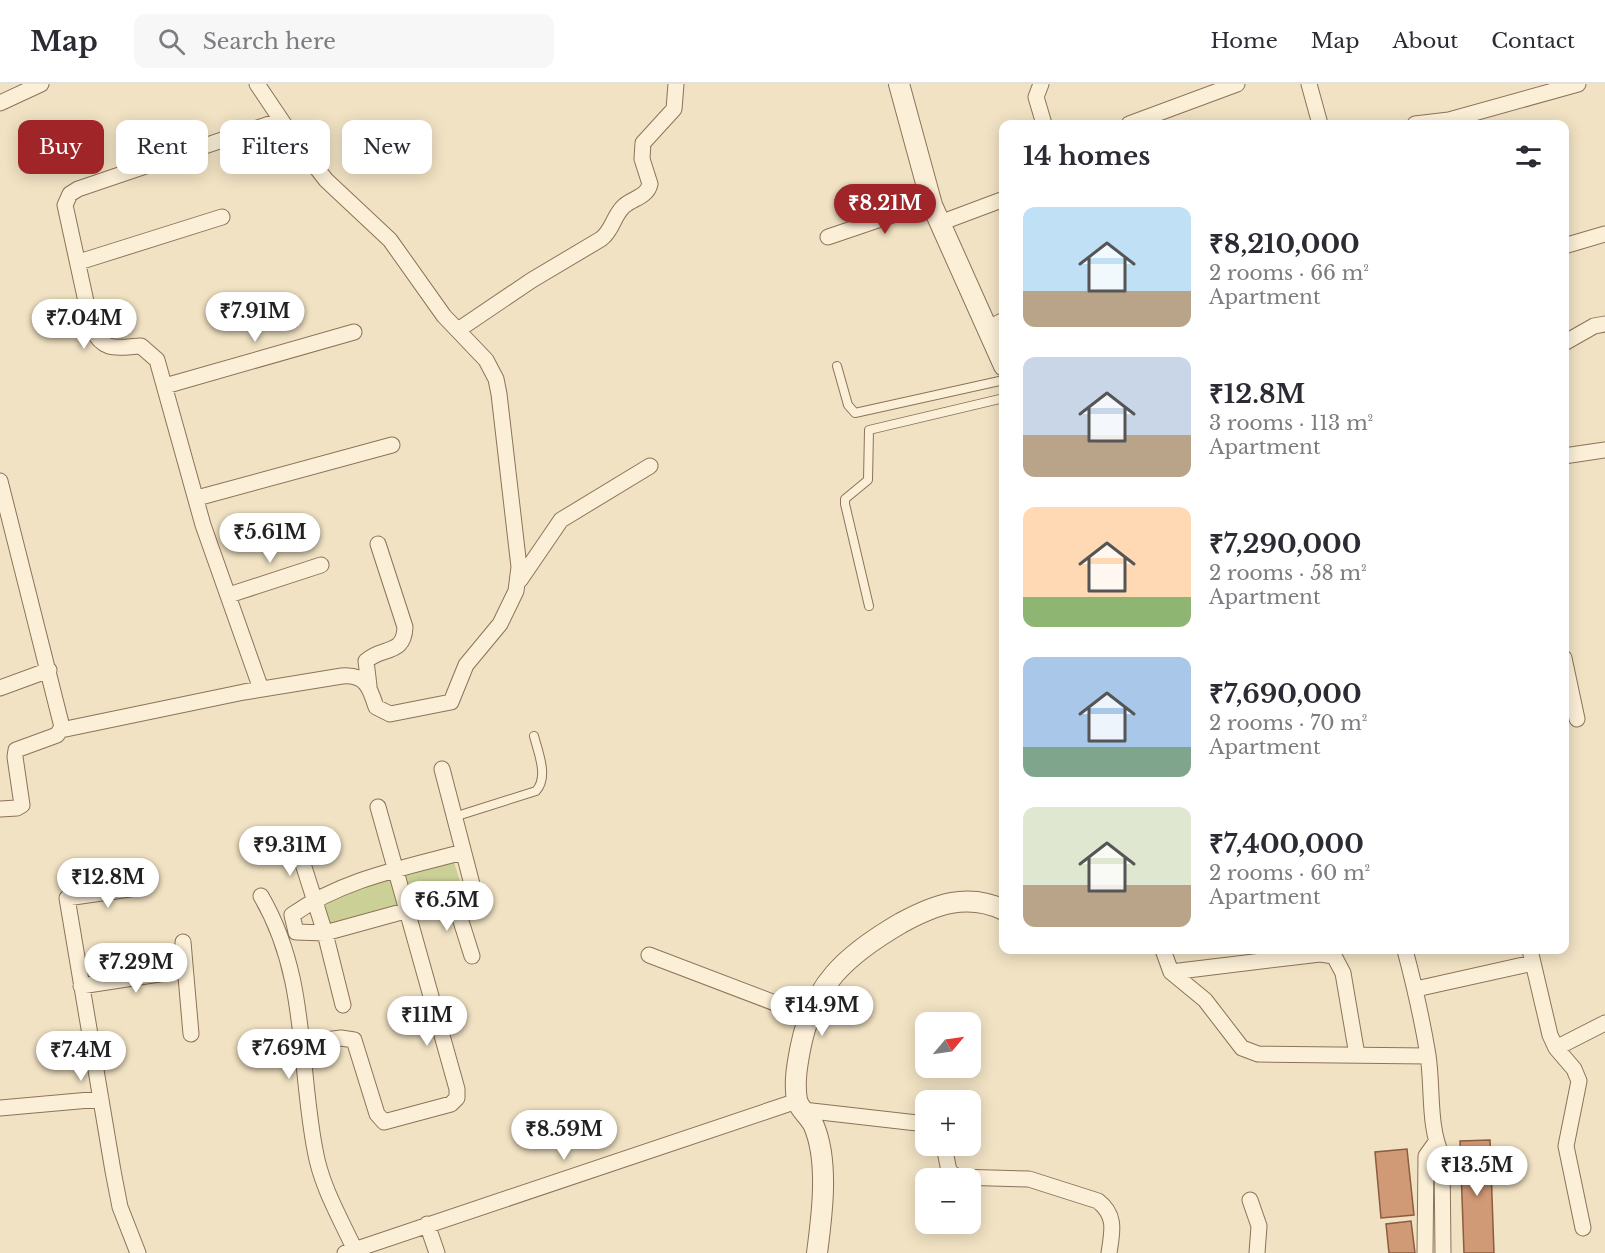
<!DOCTYPE html>
<meta charset="utf-8">
<style>
body{margin:0;font-family:"Libre Baskerville",serif;background:#f7f7f7;color:#2b2b33;height:100vh;display:flex;flex-direction:column;font-size:22px;white-space:nowrap}
*{box-sizing:border-box;margin:0}
p{font-size:20px;color:#7c7c81}
.icon{flex:none;width:33px;height:33px;fill:none;stroke:currentColor;stroke-width:2;stroke-linecap:round;stroke-linejoin:round}
.map{position:relative;flex:1;overflow:hidden}
.sheet{position:absolute;left:999px;top:36px;width:570px;height:834px;display:flex;flex-direction:column;background:#fff;border-radius:12px;box-shadow:0 3px 15px #0003}
.sheet>*{flex:none}
.top-card{position:absolute;left:18px;top:36px;width:570px;height:54px;display:flex;gap:12px}
.needle{width:39px;rotate:61deg}
.fabs{position:absolute;left:915px;top:928px;display:grid;gap:12px}
.fabs a{display:grid;place-items:center;width:66px;height:66px;border-radius:12px;background:#fff;box-shadow:0 3px 15px #0003;font-size:30px}
.price{position:absolute;translate:-50% -51px;padding:0 14px;border-radius:21px;background:#fff;color:#222;font-size:20px;line-height:39px;filter:drop-shadow(0 2px 3px #0008)}
.price::after{content:'';position:absolute;left:50%;top:36px;width:18px;height:14px;margin-left:-9px;background:inherit;clip-path:polygon(0 0,100% 0,50% 100%)}
.price.active{background:#9f2529;color:#fff}
ul{padding:0;list-style:none}
li{display:flex;align-items:center;gap:18px;height:150px;padding:0 24px}
li span{display:grid;place-items:center;flex:none;width:168px;height:120px;border-radius:12px;color:#555}
li>.icon{margin-inline-start:auto}
span .icon{width:72px;height:72px;fill:#fffc;stroke-width:1}
li b{font-size:26px}
h2{display:flex;justify-content:space-between;align-items:center;height:72px;padding:0 24px;font-size:26px}
.chip{padding:0 21px;border-radius:12px;background:#fff;box-shadow:0 3px 15px #0003;font-size:21px;line-height:54px}
.chip.active{background:#9f2529;color:#fff}
header{display:flex;align-items:center;gap:36px;box-sizing:border-box;height:84px;padding:0 30px;background:#fff;border-bottom:2px solid #e1e1e2}
header strong{font-size:28px}
nav{display:flex;gap:33px;margin-inline-start:auto;font-size:21px}
.search{width:420px;height:54px;background:#f7f7f7;display:flex;align-items:center;gap:15px;box-sizing:border-box;padding:0 21px;border-radius:12px;color:#7c7c81;font-size:22px}
.map>svg:first-child{display:block}
</style>
<header>
<strong>Map</strong>
<div class="search"><svg class="icon" aria-label="search" viewBox="0 0 24 24"><circle cx="10" cy="10" r="6"/><path d="M15 15l6 6"/></svg>Search here</div>
<nav><a>Home</a><a>Map</a><a>About</a><a>Contact</a></nav>
</header>
<div class="map">
<svg width="1605" height="1169" viewBox="0 0 1605 1169">
<rect width="100%" height="100%" fill="#f1e2c3"/>
<path fill="#cad096" d="M 454,778 L 461,801 L 412,815 L 406,792 Z
M 391,794 L 397,823 L 331,842 L 323,820 L 355,805 Z"/>
<path fill="#d19a77" stroke="#8d5b3d" stroke-width="1.5" d="M 1490,1056 L 1494,1169 L 1464,1169 L 1460,1057 Z
M 1407,1065 L 1414,1131 L 1381,1134 L 1375,1068 Z
M 1411,1137 L 1415,1169 L 1389,1169 L 1386,1140 Z"/>
<g fill="none" stroke-linecap="round" stroke-linejoin="round">
<defs>
<path id="service" d="M 837,282 L 848,321 L 855,329 L 1004,296
M 869,522 L 845,420 L 845,415 L 868,396 L 869,346 L 1004,314
M 454,733 L 536,707 C 549,693 538,668 534,652"/>
<path id="minor" d="M 1041,0 L 1036,13 L 1044,40
M 1309,0 L 1320,40
M 0,19 L 41,0
M 1129,40 L 1237,0
M 1415,40 L 1449,36 L 1578,0
M 940,139 L 1004,115
M 828,153 L 931,118
M 1564,162 L 1605,150
M 79,178 L 222,133
M 987,245 L 1004,236
M 458,246 L 532,196 L 601,155 C 613,146 613,132 624,122 C 633,114 647,113 650,100 L 642,75 L 643,59 L 674,25 L 676,0
M 1564,259 L 1594,242 L 1605,240
M 165,302 L 354,248
M 1564,372 L 1605,366
M 0,397 L 62,643 L 57,651 L 16,666 L 15,673 L 22,721 L 17,724 L 0,725
M 197,414 L 392,361
M 520,496 L 561,436 L 650,382
M 229,511 L 321,481
M 1564,574 L 1577,635
M 369,602 L 366,577 C 382,562 404,572 405,543 L 378,460
M 0,604 L 49,586
M 261,605 L 203,441 L 157,276 L 141,262 C 118,263 104,269 92,245 L 65,121 L 70,110 L 78,105 L 281,36
M 61,646 L 244,608 L 342,592 C 366,590 370,604 376,623 L 390,630 L 451,618 L 466,581 L 500,540 L 516,507 L 519,483 L 499,310 L 496,295 L 486,276 L 444,232 L 390,156 L 326,96 L 294,55 L 257,0
M 297,761 L 325,849 L 296,848 L 292,831 C 343,795 404,784 463,768
M 261,812 C 308,893 298,977 315,1066 C 321,1101 339,1132 354,1164
M 454,815 L 472,872
M 183,858 L 191,950
M 1163,866 L 1171,888 L 1205,916 L 1242,964 L 1258,970 L 1428,972
M 1405,866 C 1414,900 1422,935 1428,971 C 1433,1004 1428,1042 1442,1072 L 1443,1169
M 1530,866 L 1550,951 L 1556,964 L 1574,985 L 1579,997 L 1566,1062 L 1583,1144
M 649,871 L 809,932
M 1171,888 L 1320,870 L 1334,872 L 1343,889 L 1357,971
M 81,902 L 185,886
M 1416,905 L 1533,879
M 343,921 L 325,849 L 474,808 L 442,685
M 302,959 L 341,954 L 354,956 L 377,1030 L 384,1038 L 451,1020 L 457,1014 L 457,1005 L 378,723
M 1556,964 L 1605,939
M 0,1024 L 101,1015
M 803,1026 L 926,1040
M 944,1062 L 949,1087 L 957,1093 L 1029,1095 L 1098,1117 C 1117,1132 1112,1148 1109,1169
M 1250,1116 L 1259,1142 L 1257,1169
M 427,1140 L 437,1169
M 138,1169 L 120,1123 L 113,1087 L 67,814 L 143,803
M 345,1169 L 797,1017
M 1425,1169 L 1426,1072 L 1436,1058"/>
<path id="tertiary" d="M 899,0 L 932,121 L 1004,282
M 817,1169 C 822,1131 829,1078 814,1042 C 810,1033 799,1025 797,1016 C 794,999 797,982 800,966 C 812,901 846,871 901,839 C 934,821 967,808 1004,826"/>
</defs>
<use href="#service" stroke="#8c7359" stroke-width="10"/>
<use href="#minor" stroke="#8c7359" stroke-width="17"/>
<use href="#tertiary" stroke="#8c7359" stroke-width="22"/>
<use href="#service" stroke="#fbefd7" stroke-width="8"/>
<use href="#minor" stroke="#fbefd7" stroke-width="15"/>
<use href="#tertiary" stroke="#fbefd7" stroke-width="20"/>
</g>
</svg>
<div class="fabs">
<a><svg class="needle" viewBox="-14 -14 28 28"><path d="M0-13l5 13h-10z" fill="#e53935"/><path d="M0 13l5-13h-10z" fill="#7c7c81"/></svg></a>
<a>+</a>
<a>−</a>
</div>
<b class="price active" style="left:885px;top:151px">₹8.21M</b>
<b class="price" style="left:255px;top:259px">₹7.91M</b>
<b class="price" style="left:84px;top:266px">₹7.04M</b>
<b class="price" style="left:270px;top:480px">₹5.61M</b>
<b class="price" style="left:290px;top:793px">₹9.31M</b>
<b class="price" style="left:108px;top:825px">₹12.8M</b>
<b class="price" style="left:447px;top:848px">₹6.5M</b>
<b class="price" style="left:136px;top:910px">₹7.29M</b>
<b class="price" style="left:822px;top:953px">₹14.9M</b>
<b class="price" style="left:427px;top:963px">₹11M</b>
<b class="price" style="left:289px;top:996px">₹7.69M</b>
<b class="price" style="left:81px;top:998px">₹7.4M</b>
<b class="price" style="left:564px;top:1077px">₹8.59M</b>
<b class="price" style="left:1477px;top:1113px">₹13.5M</b>
<div class="top-card">
<a class="chip active">Buy</a>
<a class="chip">Rent</a>
<a class="chip">Filters</a>
<a class="chip">New</a>
</div>
<section class="sheet">
<h2>14 homes<svg class="icon" aria-label="filters" viewBox="0 0 24 24"><path d="M4 7h16M4 17h16"/><circle cx="9" cy="7" r="2"/><circle cx="15" cy="17" r="2"/></svg></h2>
<ul>
<li><span style="background:linear-gradient(#bfe0f5 70%,#b9a48a 0)"><svg class="icon" aria-label="home" viewBox="0 0 24 24"><path d="M3 11l9-7 9 7M6 9v11h12V9"/></svg></span><div><b>₹8,210,000</b><p>2 rooms · 66 m²</p><p>Apartment</p></div></li>
<li><span style="background:linear-gradient(#c9d6e8 65%,#b9a48a 0)"><svg class="icon" aria-label="home" viewBox="0 0 24 24"><path d="M3 11l9-7 9 7M6 9v11h12V9"/></svg></span><div><b>₹12.8M</b><p>3 rooms · 113 m²</p><p>Apartment</p></div></li>
<li><span style="background:linear-gradient(#ffd9b3 75%,#8fb573 0)"><svg class="icon" aria-label="home" viewBox="0 0 24 24"><path d="M3 11l9-7 9 7M6 9v11h12V9"/></svg></span><div><b>₹7,290,000</b><p>2 rooms · 58 m²</p><p>Apartment</p></div></li>
<li><span style="background:linear-gradient(#a9c7e8 75%,#7fa58c 0)"><svg class="icon" aria-label="home" viewBox="0 0 24 24"><path d="M3 11l9-7 9 7M6 9v11h12V9"/></svg></span><div><b>₹7,690,000</b><p>2 rooms · 70 m²</p><p>Apartment</p></div></li>
<li><span style="background:linear-gradient(#dfe7d0 65%,#b9a48a 0)"><svg class="icon" aria-label="home" viewBox="0 0 24 24"><path d="M3 11l9-7 9 7M6 9v11h12V9"/></svg></span><div><b>₹7,400,000</b><p>2 rooms · 60 m²</p><p>Apartment</p></div></li>
</ul>
</section>
</div>
